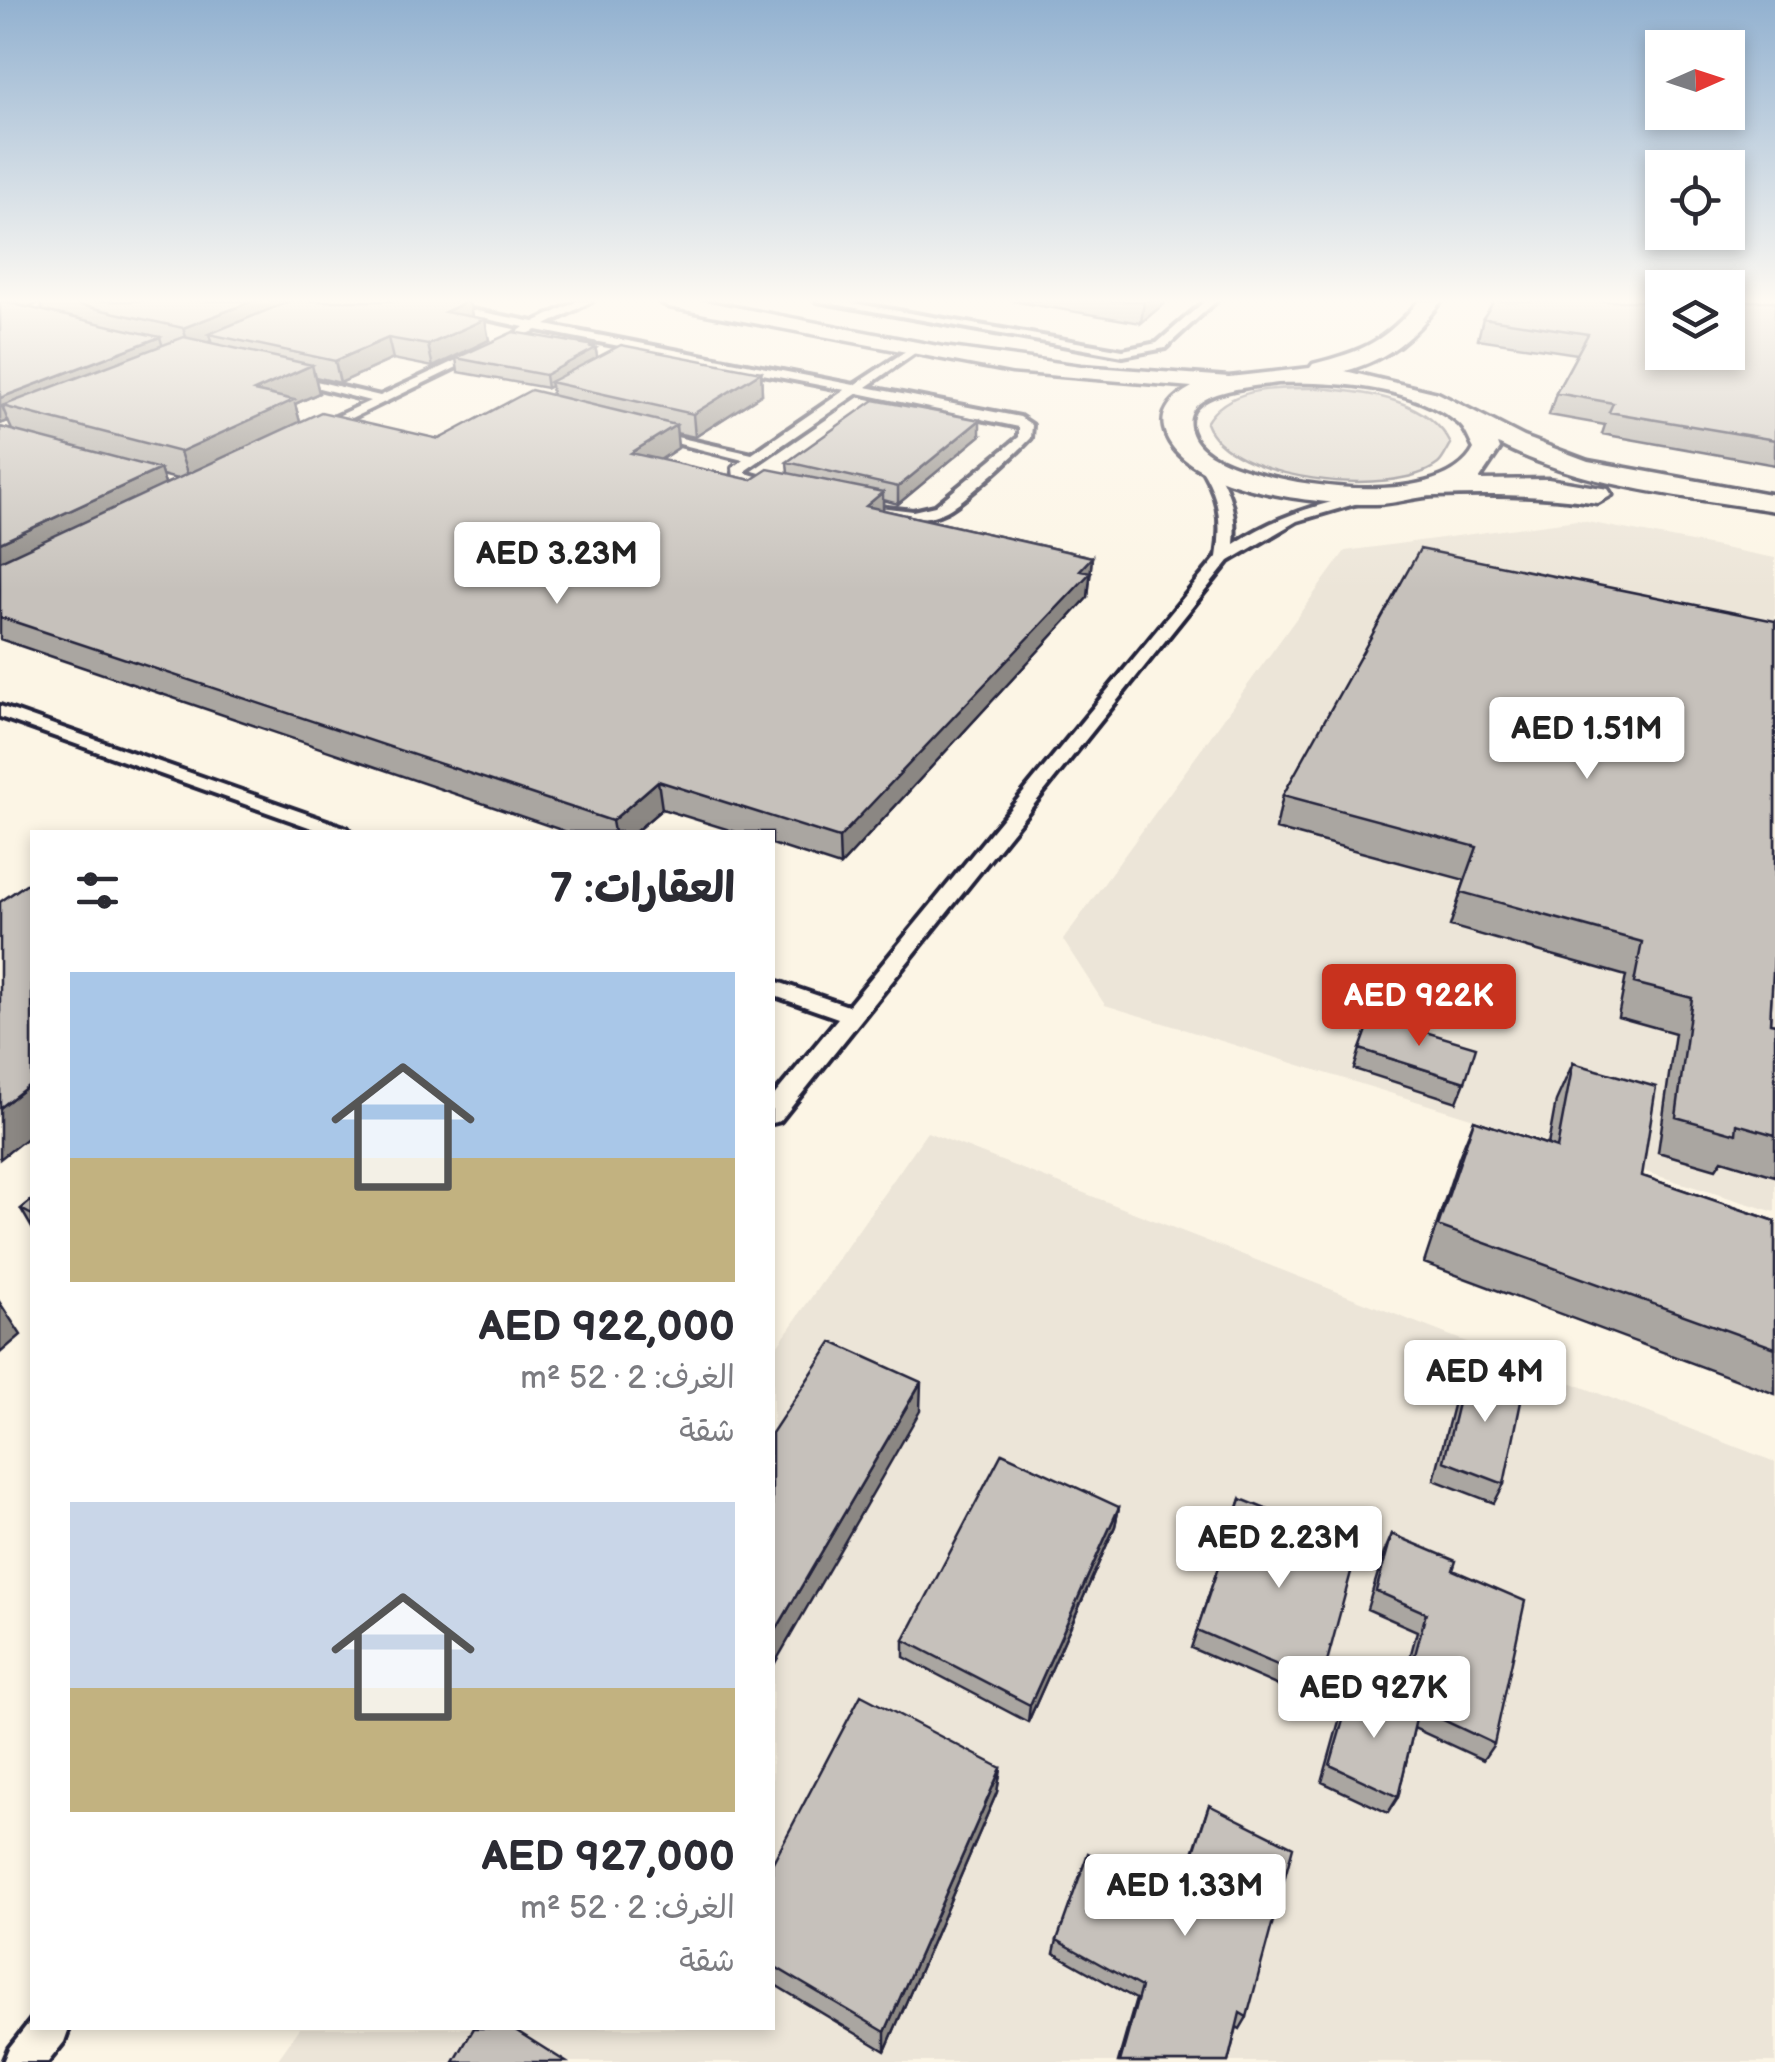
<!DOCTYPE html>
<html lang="ar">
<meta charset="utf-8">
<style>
body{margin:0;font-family:"Balsamiq Sans","Playpen Sans Arabic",sans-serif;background:#f2f2f3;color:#2b2b33;direction:rtl;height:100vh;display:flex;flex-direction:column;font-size:38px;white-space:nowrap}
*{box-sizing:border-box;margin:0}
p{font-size:32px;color:#7c7c81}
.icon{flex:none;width:55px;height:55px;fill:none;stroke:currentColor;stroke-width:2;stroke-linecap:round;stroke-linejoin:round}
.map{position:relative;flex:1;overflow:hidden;direction:ltr}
.side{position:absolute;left:30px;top:830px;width:745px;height:1200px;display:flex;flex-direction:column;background:#fff;border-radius:0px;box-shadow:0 5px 15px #0003;direction:rtl}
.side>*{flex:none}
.needle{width:65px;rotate:87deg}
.fabs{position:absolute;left:1645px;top:30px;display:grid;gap:20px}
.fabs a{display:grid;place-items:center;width:100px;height:100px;border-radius:0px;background:#fff;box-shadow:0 5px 15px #0003;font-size:50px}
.price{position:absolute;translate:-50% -85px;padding:0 22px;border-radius:10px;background:#fff;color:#222;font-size:32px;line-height:65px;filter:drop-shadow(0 2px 5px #0008)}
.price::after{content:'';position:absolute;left:50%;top:60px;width:30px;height:22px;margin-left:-15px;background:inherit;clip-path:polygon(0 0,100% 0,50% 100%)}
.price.current{background:#c8321e;color:#fff}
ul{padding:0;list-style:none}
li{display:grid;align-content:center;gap:20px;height:530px;padding:0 40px}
li span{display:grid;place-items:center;height:310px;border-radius:0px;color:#555}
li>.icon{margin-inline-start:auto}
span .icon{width:180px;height:180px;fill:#fffc;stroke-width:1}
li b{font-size:42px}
h2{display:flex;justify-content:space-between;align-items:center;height:120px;padding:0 40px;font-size:42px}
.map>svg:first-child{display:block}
</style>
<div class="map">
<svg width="1775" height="2062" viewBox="0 0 1775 2062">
<rect width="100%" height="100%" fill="#fcf5e5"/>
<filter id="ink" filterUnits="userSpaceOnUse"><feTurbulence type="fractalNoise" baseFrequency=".01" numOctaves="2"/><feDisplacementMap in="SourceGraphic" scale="20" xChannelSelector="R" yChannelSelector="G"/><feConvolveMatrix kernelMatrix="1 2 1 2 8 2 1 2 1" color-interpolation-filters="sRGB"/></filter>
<g filter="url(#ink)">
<path fill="#ece5d8" d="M 1577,520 L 1775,558 L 1775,1212 L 1105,1005 L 1063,940 L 1345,551 Z
M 927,1132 L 1775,1462 L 1775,2062 L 276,2062 L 300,2028 L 772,2028 L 773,1352 Z"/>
<path fill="#dcd6cc" stroke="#7f7c84" stroke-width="2.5" d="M 1320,388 C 1366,393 1428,398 1451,444 C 1447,450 1443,460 1438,464 C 1392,499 1227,481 1206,423 C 1228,385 1280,388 1320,388 Z"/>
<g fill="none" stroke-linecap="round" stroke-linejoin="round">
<defs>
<path id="lane" d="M 403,301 L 425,301 L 534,322 L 578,301 L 592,301 L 546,325 L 854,385 L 918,343 L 922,348 L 866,387 L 1020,417 L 1032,425 L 1031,438 C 1016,454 964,502 946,511 C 925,522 887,521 868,509 L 870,506 L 913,511 L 935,506 L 1019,437 L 1019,427 L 858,393 L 746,470 L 746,473 L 780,483 L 782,486 L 775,490 L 734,478 L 733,468 L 743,460 L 644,435 L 650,431 L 752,454 L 845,390 L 537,330 L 522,336 L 516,333 L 524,327 Z
M 817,301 L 841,301 L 1123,350 L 1157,343 L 1205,301 L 1216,301 L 1165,348 L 1123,356 Z
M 480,349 L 490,351 L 319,434 L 313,430 L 314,427 L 370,401 L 280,378 L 286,374 L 380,396 Z
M 1198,457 L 1208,457 C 1228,486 1237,509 1234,544 C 1275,517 1319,503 1368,494 L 1375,498 L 1297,521 L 1229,561 L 780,1121 L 772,1123 L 772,1098 L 838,1018 L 772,995 L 772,980 L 848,1006 L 1217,557 C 1223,519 1219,493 1196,460 Z
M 0,706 L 347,828 L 350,832 L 323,832 L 0,717 Z
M 32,2019 L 32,2028 L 69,2028 L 64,2042 L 48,2062 L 3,2062 L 9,2048 Z"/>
<path id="street" d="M 658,301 L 703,301 L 943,347 L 1081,366 L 1229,377 L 1310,368 L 1313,364 C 1364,351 1384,342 1419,301 L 1441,301 C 1414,337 1389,359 1345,371 L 1438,393 L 1524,437 L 1588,461 L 1775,495 L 1775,511 C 1682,496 1583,487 1498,444 L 1500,449 L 1479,480 L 1548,479 L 1608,489 L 1612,495 L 1598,503 C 1545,495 1491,494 1437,496 C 1417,496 1397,504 1376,504 C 1322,505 1178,491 1164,428 C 1160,409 1177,395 1192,387 L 1012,372 L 669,307 ZM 1278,383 C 1336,382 1410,385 1458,423 C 1466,429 1469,440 1474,449 C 1441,514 1262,486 1210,454 C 1201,448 1194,441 1191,431 C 1178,390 1252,387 1278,383 Z"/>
</defs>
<use href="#lane" stroke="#22223b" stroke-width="8"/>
<use href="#street" stroke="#22223b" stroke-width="7"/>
<use href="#lane" fill="#fcf5e5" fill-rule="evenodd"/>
<use href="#street" fill="#fcf5e5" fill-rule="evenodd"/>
</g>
<path fill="#aaa6a1" stroke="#22223b" stroke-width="2.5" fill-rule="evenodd" d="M 0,301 L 469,301 L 472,317 L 489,340 L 433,367 L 393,359 L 340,383 L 315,377 L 319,393 L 295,404 L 300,422 L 439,439 L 552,396 L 551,386 L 547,388 L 458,372 L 456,358 L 595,346 L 597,357 L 761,372 L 762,394 L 695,437 L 676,433 L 678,448 L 660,460 L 751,480 L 788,473 L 787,462 L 980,436 L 898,504 L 883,500 L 883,510 L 1092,557 L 1088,597 L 840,866 L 772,844 L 772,832 L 736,832 L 662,809 L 635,832 L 567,832 L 0,639 L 0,427 L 12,430 L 8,421 L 0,424 ZM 40,303 L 43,311 L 28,307 ZM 162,475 L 177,479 L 165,484 Z
M 1012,301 L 1167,301 L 1141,323 Z
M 1775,301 L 1775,465 L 1602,434 L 1605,425 L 1549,415 L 1556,393 L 1577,354 L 1478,339 L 1483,318 Z
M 1775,621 L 1775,966 L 1773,965 L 1770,1023 L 1775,1024 L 1775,1176 L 1722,1160 L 1716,1169 L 1658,1152 L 1675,1033 L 1618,1017 L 1626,976 L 1450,926 L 1465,880 L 1276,829 L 1283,795 Z
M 1360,1049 L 1465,1082 L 1457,1102 L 1354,1069 Z
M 1573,1063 L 1642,1176 L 1775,1221 L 1775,1394 L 1424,1263 L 1459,1157 L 1474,1120 L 1548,1145 L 1556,1101 Z
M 32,1200 L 32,1228 L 21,1209 Z
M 1467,1366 L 1504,1484 L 1494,1503 L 1434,1480 L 1458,1386 Z
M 1241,1499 L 1321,1684 L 1313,1701 L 1191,1648 Z
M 1119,1507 L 1115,1526 L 1028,1722 L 904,1657 L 904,1640 Z
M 1392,1534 L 1453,1570 L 1494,1744 L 1483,1760 L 1414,1728 L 1398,1797 L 1388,1813 L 1322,1782 L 1344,1703 L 1353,1686 L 1397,1706 L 1417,1631 L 1367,1609 L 1384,1553 Z
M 1001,1768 L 997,1792 L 885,2051 L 772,1983 L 772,1864 Z
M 1209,1805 L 1247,2017 L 1240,2029 L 1237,2027 L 1228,2062 L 1118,2062 L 1136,1999 L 1054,1953 L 1057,1940 L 1178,1898 Z"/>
<path fill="#8b8783" stroke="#22223b" stroke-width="2.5" d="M 16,301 L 39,301 L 40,303 L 20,310 Z
M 253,301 L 310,301 L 209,334 L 211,341 L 190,349 L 183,328 Z
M 469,301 L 473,322 L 445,312 Z
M 1144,301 L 1167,301 L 1141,323 Z
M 485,319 L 489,340 L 433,367 L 428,345 Z
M 160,337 L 166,358 L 2,406 L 8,421 L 0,424 L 0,398 Z
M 388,338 L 393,359 L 340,383 L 335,361 Z
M 595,346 L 598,361 L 550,382 L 551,386 L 547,388 L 545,375 Z
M 312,365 L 319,393 L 295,404 L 302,429 L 190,482 L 180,452 L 254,391 Z
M 761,372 L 762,394 L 695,437 L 693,414 Z
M 980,420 L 980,436 L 898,504 L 898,487 Z
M 676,425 L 678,448 L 634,477 L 631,453 Z
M 160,469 L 168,493 L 0,573 L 0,543 Z
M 883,492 L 883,516 L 866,506 Z
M 1092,557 L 1088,597 L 840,866 L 839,838 Z
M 658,781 L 662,809 L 635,832 L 614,832 L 612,821 Z
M 32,1083 L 32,1134 L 0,1159 L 0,1108 Z
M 0,1303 L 21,1335 L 0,1353 Z
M 921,1382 L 920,1411 L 772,1668 L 772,1637 Z
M 1119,1507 L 1115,1526 L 1028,1722 L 1030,1705 Z
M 1001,1768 L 997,1792 L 885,2051 L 885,2032 Z"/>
<path fill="#c6c1bb" stroke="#22223b" stroke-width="2.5" d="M 0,301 L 160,337 L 0,398 Z
M 62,301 L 253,301 L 183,328 Z
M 290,301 L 468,301 L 445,312 L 485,319 L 428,345 L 388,338 L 335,361 L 209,334 Z
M 1494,301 L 1662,301 L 1662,352 L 1728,352 L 1728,301 L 1775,301 L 1775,440 L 1609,412 L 1613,403 L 1556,393 L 1588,334 L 1483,318 Z
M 513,332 L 595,346 L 592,347 L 596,348 L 545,375 L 456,358 Z
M 184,337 L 312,365 L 254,391 L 294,400 L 180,452 L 2,406 Z
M 621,345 L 761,372 L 693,414 L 550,382 Z
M 531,390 L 676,425 L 631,453 L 751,480 L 768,469 L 883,492 L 866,506 L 1092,557 L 1080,570 L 1091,572 L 839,838 L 658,781 L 612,821 L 0,617 L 0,561 L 321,412 L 439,439 Z
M 874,400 L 980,420 L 898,487 L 787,462 Z
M 0,427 L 160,469 L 0,543 Z
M 1420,549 L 1775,621 L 1775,937 L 1770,1023 L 1775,1024 L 1775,1135 L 1737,1124 L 1736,1134 L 1676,1117 L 1692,998 L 1634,983 L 1642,942 L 1461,892 L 1477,847 L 1283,795 Z
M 32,880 L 32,1083 L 0,1108 L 0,902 Z
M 1372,1016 L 1476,1047 L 1465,1082 L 1360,1049 Z
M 1573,1063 L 1656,1087 L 1642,1176 L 1775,1221 L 1775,1348 L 1438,1226 L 1474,1120 L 1557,1148 Z
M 32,1200 L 32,1215 L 21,1209 Z
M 832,1342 L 921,1382 L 772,1637 L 772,1433 Z
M 1467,1366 L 1524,1387 L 1504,1484 L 1444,1461 Z
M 1002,1453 L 1119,1507 L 1030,1705 L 904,1640 Z
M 1241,1499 L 1358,1546 L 1321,1684 L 1197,1630 Z
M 1392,1534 L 1456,1561 L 1453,1570 L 1525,1601 L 1494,1744 L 1403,1701 L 1426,1613 L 1376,1591 Z
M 1353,1686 L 1417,1715 L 1398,1797 L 1330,1765 Z
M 861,1695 L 1001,1768 L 885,2032 L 772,1965 L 772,1864 Z
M 1209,1805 L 1293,1847 L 1247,2017 L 1240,2013 L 1228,2062 L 1120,2062 L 1141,1987 L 1057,1940 L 1088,1853 L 1179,1899 Z
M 474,2028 L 512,2028 L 566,2062 L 454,2062 Z"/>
</g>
<linearGradient id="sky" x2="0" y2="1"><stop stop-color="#92b1d0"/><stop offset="0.51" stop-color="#fefaf3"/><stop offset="1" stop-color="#fefaf3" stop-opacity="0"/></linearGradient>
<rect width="1775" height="590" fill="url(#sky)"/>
</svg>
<div class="fabs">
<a><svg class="needle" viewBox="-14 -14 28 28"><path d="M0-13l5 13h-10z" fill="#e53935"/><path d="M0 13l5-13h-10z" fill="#7c7c81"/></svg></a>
<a><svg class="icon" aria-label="locate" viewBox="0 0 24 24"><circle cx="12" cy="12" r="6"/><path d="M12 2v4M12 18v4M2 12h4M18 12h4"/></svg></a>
<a><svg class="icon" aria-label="layers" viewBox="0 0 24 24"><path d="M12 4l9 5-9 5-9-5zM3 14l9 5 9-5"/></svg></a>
</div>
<b class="price" style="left:557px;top:607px">AED 3.23M</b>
<b class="price" style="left:1587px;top:782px">AED 1.51M</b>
<b class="price current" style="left:1419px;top:1049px">AED 922K</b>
<b class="price" style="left:1485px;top:1425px">AED 4M</b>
<b class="price" style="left:1279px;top:1591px">AED 2.23M</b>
<b class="price" style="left:1374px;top:1741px">AED 927K</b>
<b class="price" style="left:1185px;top:1939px">AED 1.33M</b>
<section class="side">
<h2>العقارات: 7<svg class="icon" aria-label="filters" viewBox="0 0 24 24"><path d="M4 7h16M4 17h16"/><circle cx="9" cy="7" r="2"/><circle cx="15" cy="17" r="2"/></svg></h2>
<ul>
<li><span style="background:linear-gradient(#a9c7e8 60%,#c2b280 0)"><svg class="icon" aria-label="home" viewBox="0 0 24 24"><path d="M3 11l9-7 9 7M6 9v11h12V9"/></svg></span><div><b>AED 922,000</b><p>الغرف: 2 · 52 m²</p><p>شقة</p></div></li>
<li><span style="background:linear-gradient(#c9d6e8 60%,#c2b280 0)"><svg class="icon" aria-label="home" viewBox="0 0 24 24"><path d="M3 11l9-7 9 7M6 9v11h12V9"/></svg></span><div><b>AED 927,000</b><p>الغرف: 2 · 52 m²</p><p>شقة</p></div></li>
</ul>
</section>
</div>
